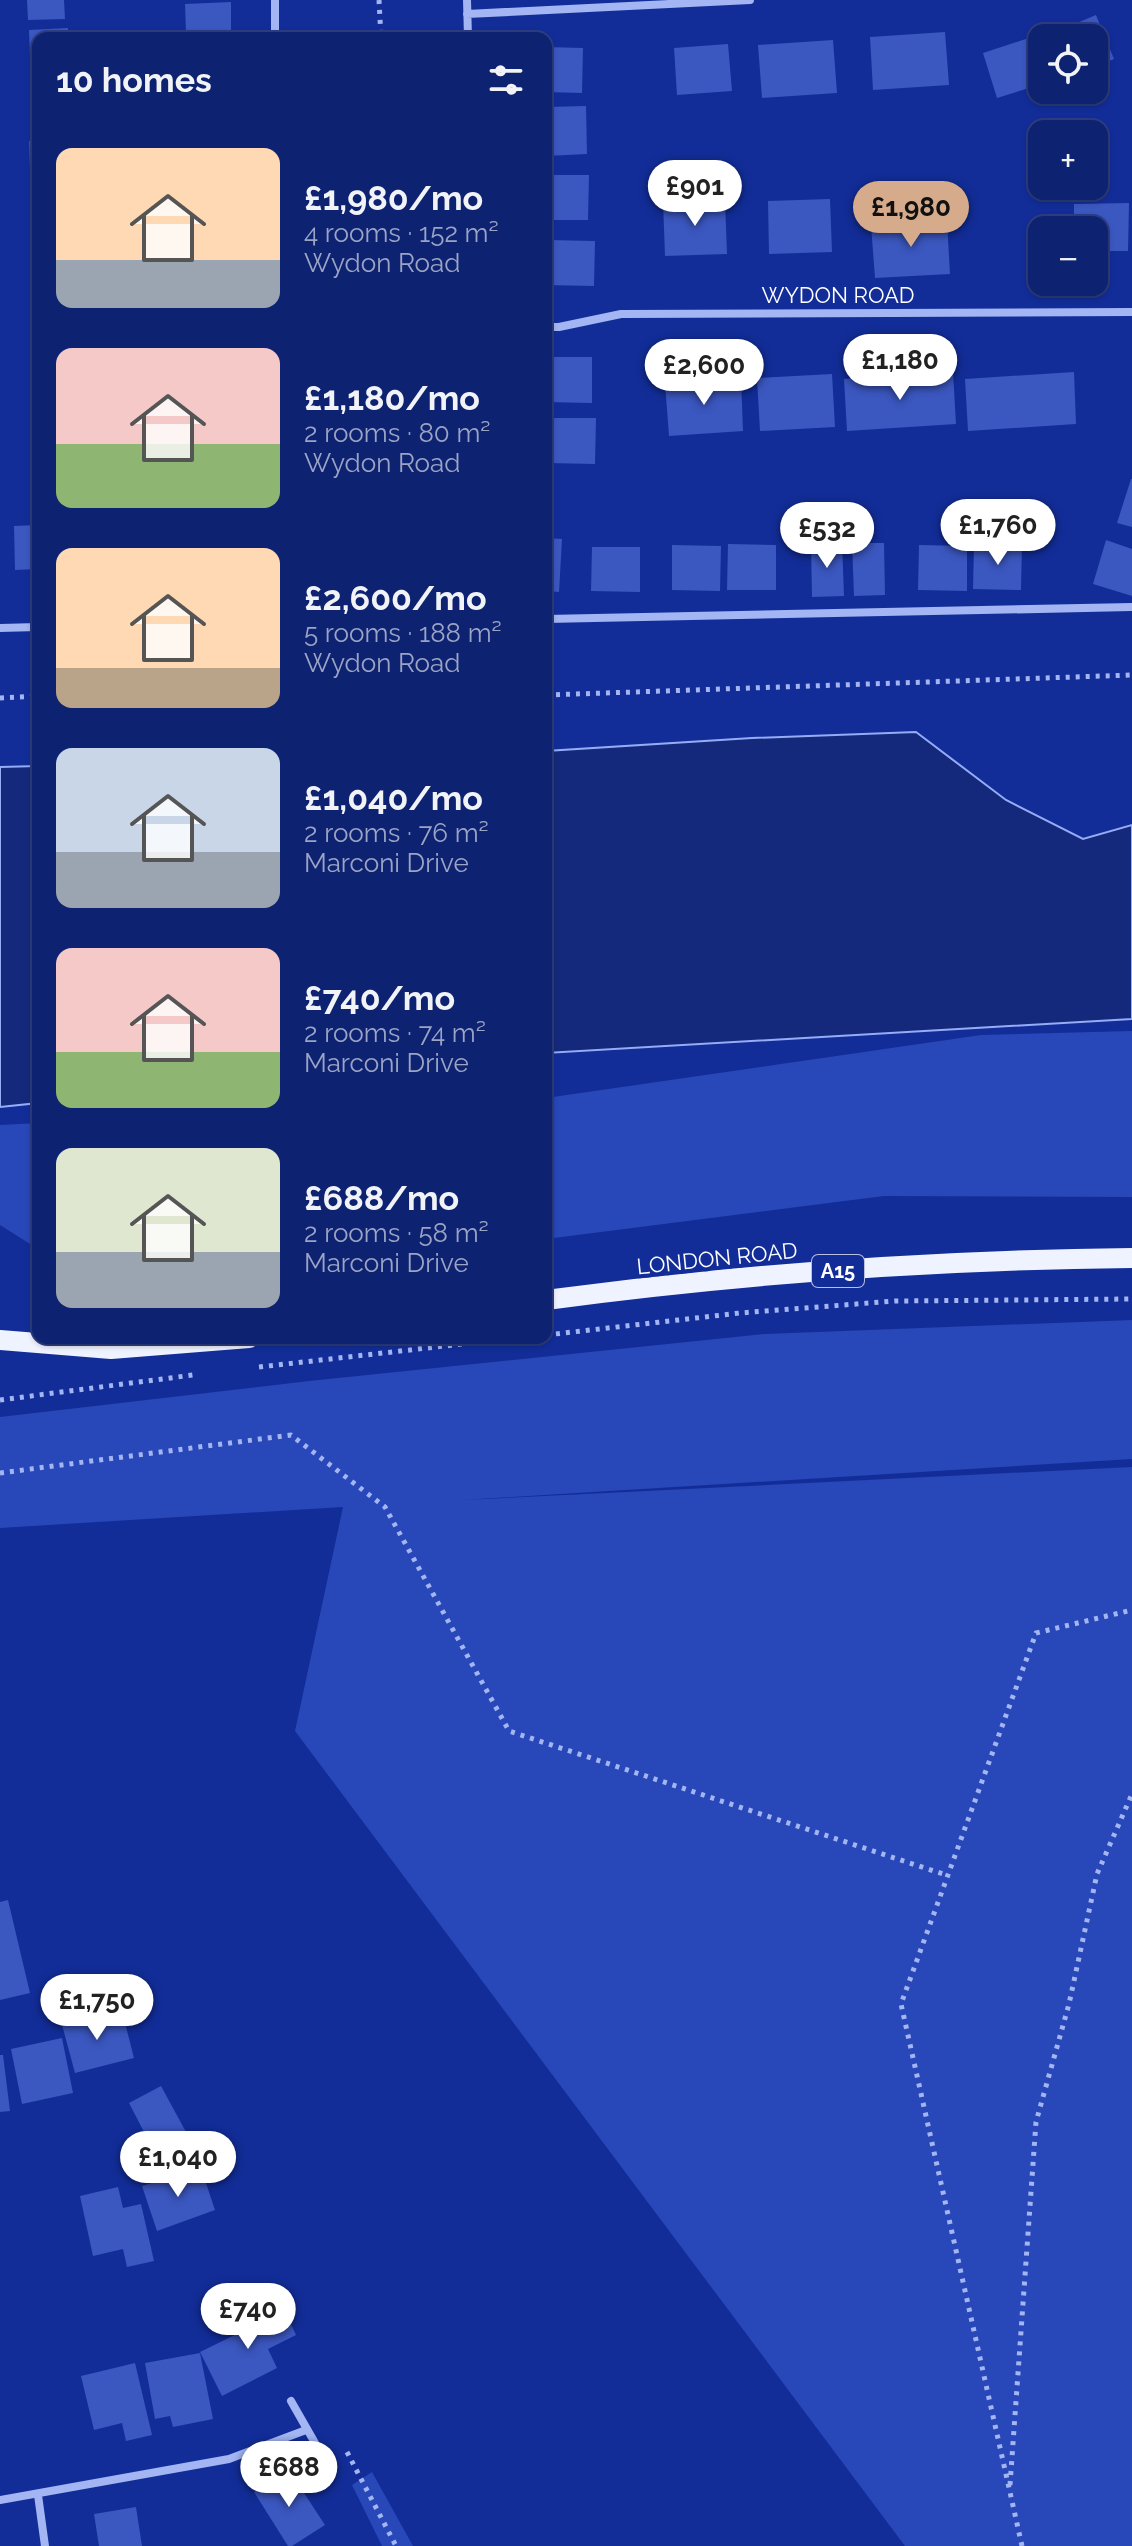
<!DOCTYPE html>
<meta charset="utf-8">
<style>
body{margin:0;font-family:Raleway,sans-serif;background:#1c2f7a;color:#f1f3f6;height:100vh;display:flex;flex-direction:column;font-size:30px;white-space:nowrap}
*{box-sizing:border-box;margin:0}
p{font-size:26px;color:#9ba4c4}
.icon{flex:none;width:44px;height:44px;fill:none;stroke:currentColor;stroke-width:2;stroke-linecap:round;stroke-linejoin:round}
.map{position:relative;flex:1;overflow:hidden}
.sheet{position:absolute;left:32px;top:32px;width:520px;height:1312px;display:flex;flex-direction:column;background:#0e2272;border-radius:16px;box-shadow:0 2px 6px #0004,0 0 0 2px #2e3f84}
.sheet>*{flex:none}
.buttons{position:absolute;left:1028px;top:24px;display:grid;gap:16px}
.buttons a{display:grid;place-items:center;width:80px;height:80px;border-radius:16px;background:#0e2272;box-shadow:0 2px 6px #0004,0 0 0 2px #2e3f84;font-size:40px}
.price{position:absolute;translate:-50% -68px;padding:0 18px;border-radius:28px;background:#fff;color:#222;font-size:26px;line-height:52px;filter:drop-shadow(0 2px 4px #0008)}
.price::after{content:'';position:absolute;left:50%;top:48px;width:24px;height:18px;margin-left:-12px;background:inherit;clip-path:polygon(0 0,100% 0,50% 100%)}
.price.on{background:#d6ab8b;color:#111}
ul{padding:0;list-style:none}
li{display:flex;align-items:center;gap:24px;height:200px;padding:0 24px}
li span{display:grid;place-items:center;flex:none;width:224px;height:160px;border-radius:16px;color:#555}
li>.icon{margin-inline-start:auto}
span .icon{width:96px;height:96px;fill:#fffc;stroke-width:1}
li b{font-size:34px}
h2{display:flex;justify-content:space-between;align-items:center;height:96px;padding:0 24px;font-size:34px}
.map>svg:first-child{display:block}
</style>
<div class="map">
<svg width="1132" height="2546" viewBox="0 0 1132 2546">
<rect width="100%" height="100%" fill="#122d98"/>
<path fill="#2847b8" d="M 1132,1031 L 1132,1197 L 884,1196 L 546,1239 L 546,1098 L 981,1035 Z
M 38,1123 L 38,1249 L 0,1225 L 0,1125 Z
M 1132,1320 L 1132,1459 L 463,1500 L 1132,1467 L 1132,2546 L 905,2546 L 295,1731 L 343,1507 L 0,1528 L 0,1417 L 309,1381 L 765,1334 Z
M 372,2472 L 413,2546 L 382,2546 L 352,2485 Z"/>
<path fill="#15297c" stroke="#95acf7" stroke-width="2" d="M 916,732 L 1006,800 L 1083,839 L 1132,825 L 1132,1019 L 546,1053 L 546,751 L 752,738 Z
M 38,766 L 38,1103 L 0,1107 L 0,767 Z"/>
<path fill="#3b57c0" d="M 27,0 L 64,0 L 65,19 L 28,20 Z
M 231,2 L 231,32 L 186,33 L 185,4 Z
M 1096,15 L 1114,59 L 1094,67 L 1094,38 L 1047,38 L 1046,36 Z
M 68,28 L 68,38 L 38,38 L 38,84 L 31,85 L 29,30 Z
M 945,32 L 949,85 L 873,90 L 870,37 Z
M 1035,36 L 1042,59 L 1042,84 L 997,98 L 983,53 Z
M 833,40 L 837,93 L 762,98 L 758,45 Z
M 728,44 L 732,91 L 677,95 L 674,48 Z
M 546,47 L 583,48 L 582,93 L 546,92 Z
M 30,97 L 38,97 L 38,127 L 31,127 Z
M 586,106 L 587,154 L 546,156 L 546,107 Z
M 29,141 L 38,141 L 38,199 L 31,200 Z
M 546,175 L 589,175 L 588,220 L 546,220 Z
M 830,199 L 832,252 L 769,254 L 768,201 Z
M 725,200 L 727,254 L 665,256 L 663,202 Z
M 1129,203 L 1128,251 L 1094,251 L 1094,230 L 1074,230 L 1074,204 Z
M 947,221 L 950,274 L 875,278 L 871,225 Z
M 33,238 L 38,238 L 38,299 L 34,299 Z
M 547,240 L 595,241 L 594,286 L 546,285 Z
M 31,308 L 38,308 L 38,336 L 32,337 Z
M 546,357 L 592,357 L 592,403 L 546,402 Z
M 953,372 L 956,424 L 847,431 L 844,379 Z
M 1074,372 L 1076,424 L 968,431 L 965,379 Z
M 832,374 L 835,427 L 760,431 L 757,378 Z
M 741,378 L 743,431 L 669,436 L 665,383 Z
M 547,418 L 596,418 L 595,464 L 547,463 Z
M 1131,479 L 1132,479 L 1132,527 L 1117,523 Z
M 38,525 L 38,569 L 15,570 L 14,526 Z
M 546,538 L 562,539 L 559,592 L 546,591 Z
M 1106,540 L 1132,549 L 1132,596 L 1093,584 Z
M 842,543 L 844,596 L 812,597 L 811,544 Z
M 852,543 L 884,543 L 885,595 L 854,596 Z
M 728,544 L 776,545 L 776,590 L 727,590 Z
M 974,544 L 1022,544 L 1021,590 L 973,589 Z
M 672,545 L 721,546 L 720,591 L 672,590 Z
M 919,545 L 967,546 L 967,591 L 918,590 Z
M 592,547 L 640,547 L 640,592 L 591,591 Z
M 8,1900 L 30,1993 L 0,2000 L 0,1902 Z
M 84,2015 L 86,2024 L 123,2015 L 134,2058 L 75,2073 L 61,2021 Z
M 62,2038 L 73,2093 L 22,2104 L 11,2049 Z
M 0,2055 L 3,2055 L 10,2111 L 0,2112 Z
M 161,2086 L 192,2143 L 159,2161 L 129,2103 Z
M 201,2168 L 215,2210 L 157,2231 L 142,2186 Z
M 118,2187 L 123,2208 L 141,2204 L 154,2261 L 127,2267 L 123,2249 L 93,2256 L 80,2196 Z
M 281,2303 L 296,2335 L 268,2349 L 277,2368 L 222,2396 L 200,2352 L 255,2325 L 251,2318 Z
M 200,2353 L 213,2419 L 173,2427 L 170,2416 L 155,2419 L 145,2363 Z
M 135,2363 L 152,2435 L 126,2441 L 122,2423 L 94,2430 L 81,2376 Z
M 289,2470 L 325,2525 L 292,2546 L 288,2546 L 254,2492 Z
M 136,2507 L 142,2546 L 99,2546 L 94,2514 Z"/>
<g fill="none" stroke-linecap="round" stroke-linejoin="round">
<path stroke="#a3b5f3" stroke-width="5" stroke-dasharray="4 6" stroke-linecap="butt" d="M 379,0 L 381,38
M 546,695 L 1132,675
M 0,698 L 38,696
M 546,1335 L 740,1313 L 895,1301 L 1132,1299
M 259,1367 L 516,1338
M 0,1400 L 193,1375
M 0,1473 L 291,1435 L 385,1507 L 509,1731 L 946,1875
M 347,2452 L 396,2546
M 1010,2485 L 1036,2122 L 1069,2004 L 1097,1874 L 1132,1794
M 1022,2546 L 901,2004 L 1036,1633 L 1132,1610"/>
<path stroke="#a3b5f3" stroke-width="8" d="M 275,0 L 275,38
M 467,0 L 468,38
M 467,14 L 750,0
M 546,327 L 559,327 L 621,314 L 1132,312
M 546,619 L 1132,607
M 0,628 L 38,627
M 291,2401 L 323,2457
M 38,2495 L 45,2546
M 0,2500 L 229,2459 L 306,2430"/>
<path stroke="#eff2ff" stroke-width="20" d="M 546,1300 C 740,1274 936,1260 1132,1258
M 0,1340 L 111,1349 L 249,1338"/>
</g>
<g text-anchor="middle" stroke-width="8" stroke-linejoin="round" paint-order="stroke">
<rect fill="#122d98" stroke="#b8c0e0" stroke-width="2" x="812" y="1255" width="52" height="32" rx="6"/>
<g font-size="20" font-weight="bold" fill="#fff">
<text x="838" y="1278">A15</text>
</g>
<g font-size="22" fill="#fff" stroke="#122d98">
<text x="838" y="303">WYDON ROAD</text>
<text transform="translate(717 1258) rotate(-6)" y="8">LONDON ROAD</text>
</g>
</g>
</svg>
<div class="buttons">
<a><svg class="icon" aria-label="locate" viewBox="0 0 24 24"><circle cx="12" cy="12" r="6"/><path d="M12 2v4M12 18v4M2 12h4M18 12h4"/></svg></a>
<a>+</a>
<a>−</a>
</div>
<b class="price" style="left:695px;top:228px">£901</b>
<b class="price on" style="left:911px;top:249px">£1,980</b>
<b class="price" style="left:900px;top:402px">£1,180</b>
<b class="price" style="left:704px;top:407px">£2,600</b>
<b class="price" style="left:998px;top:567px">£1,760</b>
<b class="price" style="left:827px;top:570px">£532</b>
<b class="price" style="left:97px;top:2042px">£1,750</b>
<b class="price" style="left:178px;top:2199px">£1,040</b>
<b class="price" style="left:248px;top:2351px">£740</b>
<b class="price" style="left:289px;top:2509px">£688</b>
<section class="sheet">
<h2>10 homes<svg class="icon" aria-label="filters" viewBox="0 0 24 24"><path d="M4 7h16M4 17h16"/><circle cx="9" cy="7" r="2"/><circle cx="15" cy="17" r="2"/></svg></h2>
<ul>
<li><span style="background:linear-gradient(#ffd9b3 70%,#9aa5b1 0)"><svg class="icon" aria-label="home" viewBox="0 0 24 24"><path d="M3 11l9-7 9 7M6 9v11h12V9"/></svg></span><div><b>£1,980/mo</b><p>4 rooms · 152 m²</p><p>Wydon Road</p></div></li>
<li><span style="background:linear-gradient(#f6c9c9 60%,#8fb573 0)"><svg class="icon" aria-label="home" viewBox="0 0 24 24"><path d="M3 11l9-7 9 7M6 9v11h12V9"/></svg></span><div><b>£1,180/mo</b><p>2 rooms · 80 m²</p><p>Wydon Road</p></div></li>
<li><span style="background:linear-gradient(#ffd9b3 75%,#b9a48a 0)"><svg class="icon" aria-label="home" viewBox="0 0 24 24"><path d="M3 11l9-7 9 7M6 9v11h12V9"/></svg></span><div><b>£2,600/mo</b><p>5 rooms · 188 m²</p><p>Wydon Road</p></div></li>
<li><span style="background:linear-gradient(#c9d6e8 65%,#9aa5b1 0)"><svg class="icon" aria-label="home" viewBox="0 0 24 24"><path d="M3 11l9-7 9 7M6 9v11h12V9"/></svg></span><div><b>£1,040/mo</b><p>2 rooms · 76 m²</p><p>Marconi Drive</p></div></li>
<li><span style="background:linear-gradient(#f6c9c9 65%,#8fb573 0)"><svg class="icon" aria-label="home" viewBox="0 0 24 24"><path d="M3 11l9-7 9 7M6 9v11h12V9"/></svg></span><div><b>£740/mo</b><p>2 rooms · 74 m²</p><p>Marconi Drive</p></div></li>
<li><span style="background:linear-gradient(#dfe7d0 65%,#9aa5b1 0)"><svg class="icon" aria-label="home" viewBox="0 0 24 24"><path d="M3 11l9-7 9 7M6 9v11h12V9"/></svg></span><div><b>£688/mo</b><p>2 rooms · 58 m²</p><p>Marconi Drive</p></div></li>
</ul>
</section>
</div>
